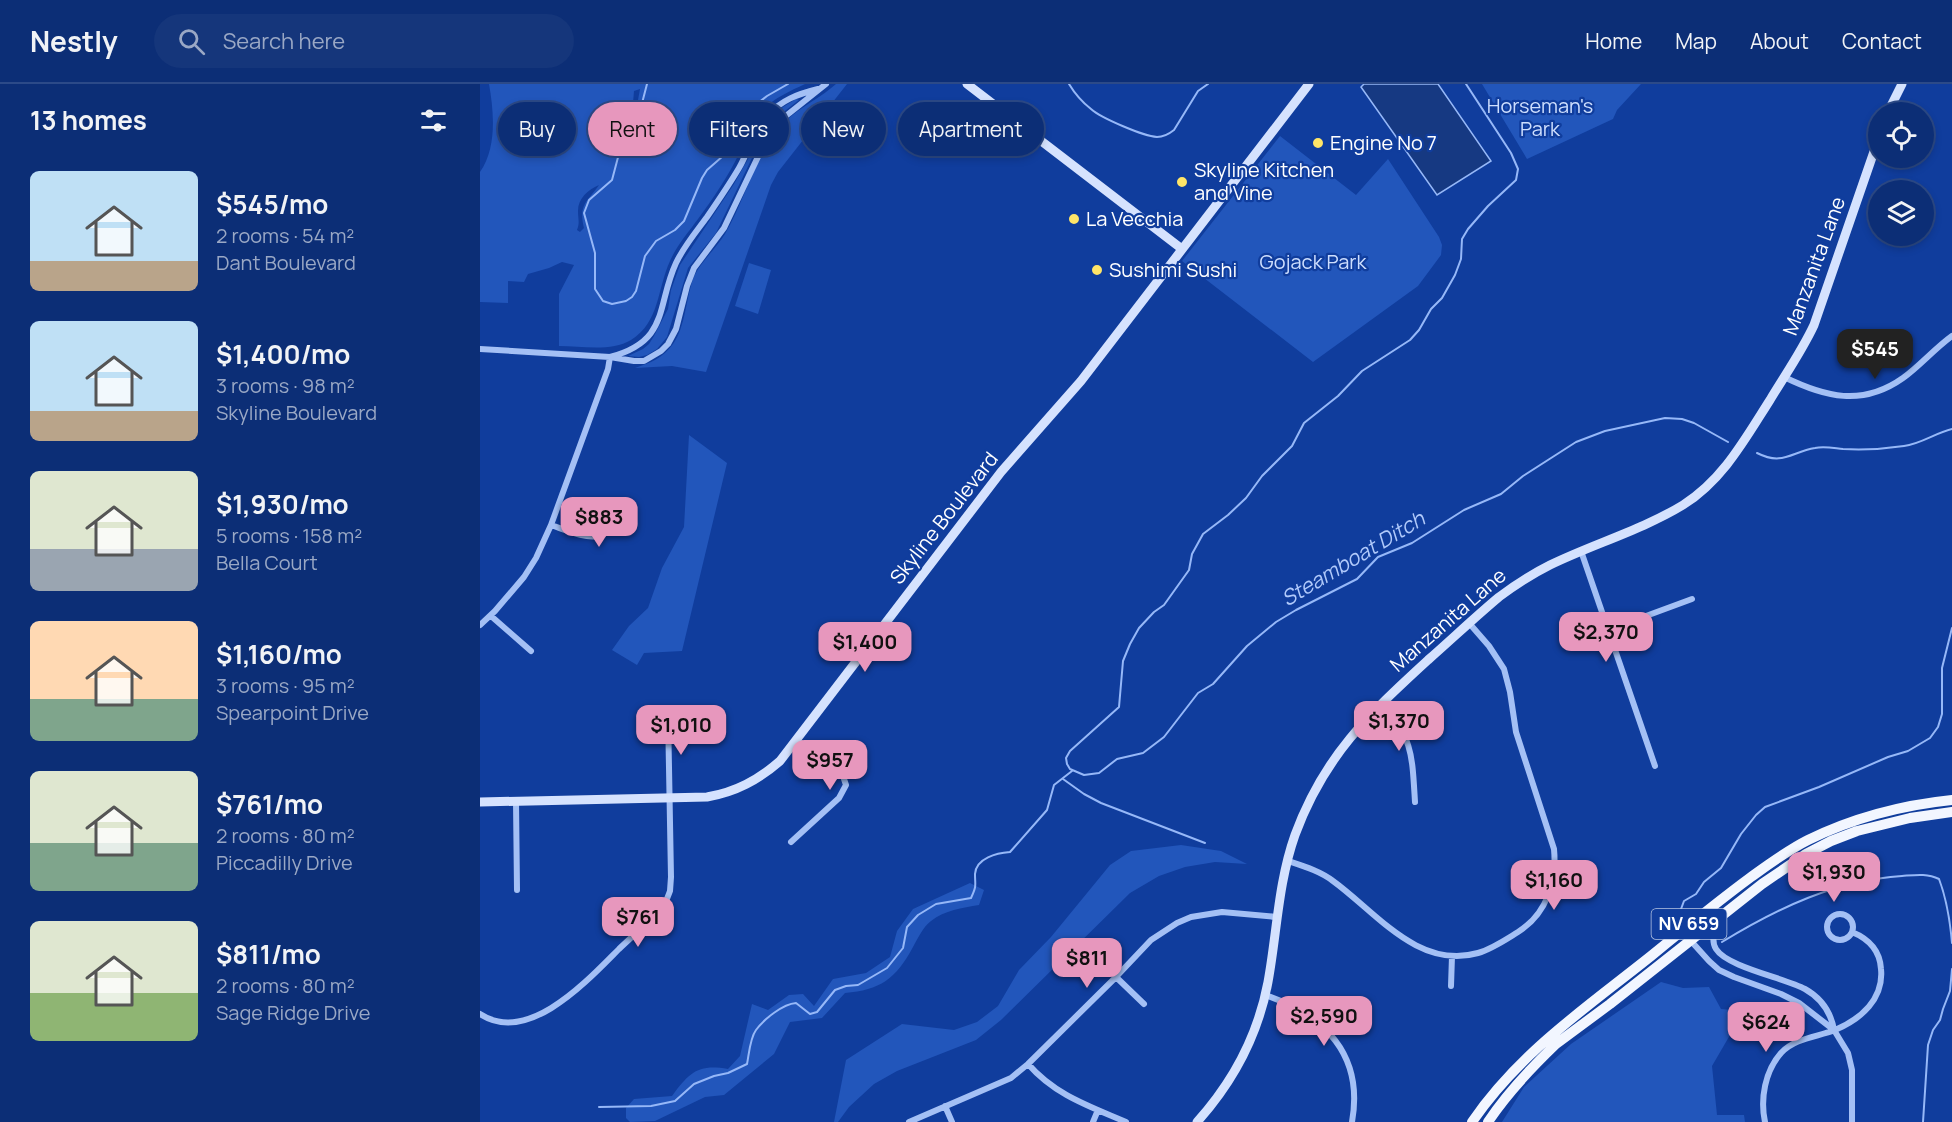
<!DOCTYPE html>
<meta charset="utf-8">
<style>
body{margin:0;font-family:Manrope,sans-serif;background:#15367b;color:#f1f3f6;height:100vh;display:flex;flex-direction:column;font-size:22px;white-space:nowrap}
*{box-sizing:border-box;margin:0}
p{font-size:20px;color:#9aa8c5}
.icon{flex:none;width:33px;height:33px;fill:none;stroke:currentColor;stroke-width:2;stroke-linecap:round;stroke-linejoin:round}
.map{position:relative;flex:1;overflow:hidden}
.side{display:flex;flex-direction:column;background:#0c2e76;width:480px}
.side>*{flex:none}
.guide{position:absolute;left:18px;top:18px;width:570px;height:54px;display:flex;gap:12px}
.tools{position:absolute;left:1388px;top:18px;display:grid;gap:12px}
.tools a{display:grid;place-items:center;width:66px;height:66px;border-radius:50%;background:#0c2e76;box-shadow:0 3px 9px #0003,0 0 0 2px #2c4a88;font-size:30px}
.price{position:absolute;translate:-50% -51px;padding:0 14px;border-radius:12px;background:#e797bd;color:#111;font-size:20px;line-height:39px;filter:drop-shadow(0 2px 3px #0008)}
.price::after{content:'';position:absolute;left:50%;top:36px;width:18px;height:14px;margin-left:-9px;background:inherit;clip-path:polygon(0 0,100% 0,50% 100%)}
.price.on{background:#222;color:#fff}
ul{padding:0;list-style:none}
li{display:flex;align-items:center;gap:18px;height:150px;padding:0 30px}
li span{display:grid;place-items:center;flex:none;width:168px;height:120px;border-radius:9px;color:#555}
li>.icon{margin-inline-start:auto}
span .icon{width:72px;height:72px;fill:#fffc;stroke-width:1}
li b{font-size:26px}
h2{display:flex;justify-content:space-between;align-items:center;height:72px;padding:0 30px;font-size:26px}
.tag{padding:0 21px;border-radius:27px;background:#0c2e76;box-shadow:0 3px 9px #0003,0 0 0 2px #2c4a88;font-size:21px;line-height:54px}
.tag.on{background:#e797bd;color:#111}
header{display:flex;align-items:center;gap:36px;box-sizing:border-box;height:84px;padding:0 30px;background:#0c2e76;border-bottom:2px solid #2c4a88}
header strong{font-size:28px}
nav{display:flex;gap:33px;margin-inline-start:auto;font-size:21px}
.search{width:420px;height:54px;background:#15367b;display:flex;align-items:center;gap:15px;box-sizing:border-box;padding:0 21px;border-radius:33px;color:#9aa8c5;font-size:22px}
main{display:flex;flex:1;min-height:0}
.map>svg:first-child{display:block}
</style>
<header>
<strong>Nestly</strong>
<div class="search"><svg class="icon" aria-label="search" viewBox="0 0 24 24"><circle cx="10" cy="10" r="6"/><path d="M15 15l6 6"/></svg>Search here</div>
<nav><a>Home</a><a>Map</a><a>About</a><a>Contact</a></nav>
</header>
<main>
<section class="side">
<h2>13 homes<svg class="icon" aria-label="filters" viewBox="0 0 24 24"><path d="M4 7h16M4 17h16"/><circle cx="9" cy="7" r="2"/><circle cx="15" cy="17" r="2"/></svg></h2>
<ul>
<li><span style="background:linear-gradient(#bfe0f5 75%,#b9a48a 0)"><svg class="icon" aria-label="home" viewBox="0 0 24 24"><path d="M3 11l9-7 9 7M6 9v11h12V9"/></svg></span><div><b>$545/mo</b><p>2 rooms · 54 m²</p><p>Dant Boulevard</p></div></li>
<li><span style="background:linear-gradient(#bfe0f5 75%,#b9a48a 0)"><svg class="icon" aria-label="home" viewBox="0 0 24 24"><path d="M3 11l9-7 9 7M6 9v11h12V9"/></svg></span><div><b>$1,400/mo</b><p>3 rooms · 98 m²</p><p>Skyline Boulevard</p></div></li>
<li><span style="background:linear-gradient(#dfe7d0 65%,#9aa5b1 0)"><svg class="icon" aria-label="home" viewBox="0 0 24 24"><path d="M3 11l9-7 9 7M6 9v11h12V9"/></svg></span><div><b>$1,930/mo</b><p>5 rooms · 158 m²</p><p>Bella Court</p></div></li>
<li><span style="background:linear-gradient(#ffd9b3 65%,#7fa58c 0)"><svg class="icon" aria-label="home" viewBox="0 0 24 24"><path d="M3 11l9-7 9 7M6 9v11h12V9"/></svg></span><div><b>$1,160/mo</b><p>3 rooms · 95 m²</p><p>Spearpoint Drive</p></div></li>
<li><span style="background:linear-gradient(#dfe7d0 60%,#7fa58c 0)"><svg class="icon" aria-label="home" viewBox="0 0 24 24"><path d="M3 11l9-7 9 7M6 9v11h12V9"/></svg></span><div><b>$761/mo</b><p>2 rooms · 80 m²</p><p>Piccadilly Drive</p></div></li>
<li><span style="background:linear-gradient(#dfe7d0 60%,#8fb573 0)"><svg class="icon" aria-label="home" viewBox="0 0 24 24"><path d="M3 11l9-7 9 7M6 9v11h12V9"/></svg></span><div><b>$811/mo</b><p>2 rooms · 80 m²</p><p>Sage Ridge Drive</p></div></li>
</ul>
</section>
<div class="map">
<svg width="1472" height="1038" viewBox="0 0 1472 1038">
<rect width="100%" height="100%" fill="#103d9d"/>
<path fill="#2256bb" fill-rule="evenodd" d="M 9,0 L 325,0 C 310,7 294,14 283,26 C 270,39 267,55 259,70 C 248,92 233,115 218,135 C 208,149 197,161 190,177 C 177,205 180,238 151,256 C 131,268 102,262 79,262 L 79,210 L 94,181 L 82,178 L 69,184 L 48,190 L 44,198 L 28,197 L 28,219 L 0,218 L 0,88 C 17,64 14,28 9,0 ZM 160,5 L 158,16 L 145,36 L 132,70 L 130,56 L 142,29 L 153,19 L 154,7 ZM 119,101 C 108,117 98,120 104,144 L 100,148 L 97,146 C 100,139 98,135 98,127 C 98,114 108,106 119,101 Z
M 356,0 L 367,0 L 298,88 L 291,101 L 226,288 L 192,282 L 155,284 C 170,279 183,274 193,260 C 205,244 206,215 213,195 C 220,178 235,166 245,150 C 264,118 273,79 296,48 C 311,27 337,17 356,0 Z
M 1002,0 L 1161,0 L 1137,26 L 1133,35 L 1047,75 Z
M 316,15 L 319,16 L 301,30 L 283,51 L 236,149 L 208,184 L 187,253 L 177,265 L 167,271 L 159,273 L 148,272 L 163,265 L 169,260 L 174,252 L 188,225 L 191,206 L 200,181 L 254,100 L 268,75 L 278,51 L 291,33 L 303,23 Z
M 800,52 L 876,111 L 908,75 L 959,153 L 962,161 L 961,171 L 938,202 L 833,278 L 702,177 Z
M 269,179 L 291,186 L 278,230 L 255,222 Z
M 209,351 L 247,379 L 202,567 L 164,569 L 157,581 L 132,566 L 149,542 L 168,524 L 182,484 L 204,443 Z
M 701,761 L 741,767 L 767,780 L 735,778 L 705,783 L 679,792 L 650,809 L 521,936 L 496,956 L 417,987 L 394,1000 L 369,1023 L 358,1038 L 354,1038 L 366,976 L 422,940 L 474,946 L 497,938 L 518,922 L 539,886 L 571,853 L 630,781 L 651,767 Z
M 490,799 L 504,806 L 499,821 C 482,824 465,826 451,837 C 443,843 438,854 433,863 C 416,895 400,906 365,909 L 342,934 L 310,938 L 294,970 L 244,1011 L 225,1013 L 175,1037 L 150,1038 L 146,1034 L 146,1024 L 154,1015 L 192,1012 C 210,988 218,980 248,985 L 260,972 L 272,920 L 288,926 L 309,911 L 323,910 L 334,922 L 353,895 L 386,889 L 410,873 L 417,847 L 433,825 Z
M 1181,898 L 1203,904 L 1229,903 L 1241,925 L 1264,927 L 1232,982 L 1237,1031 L 1264,1031 L 1265,1038 L 1022,1038 L 1044,1003 L 1091,960 Z"/>
<path fill="#163982" stroke="#96b8f8" stroke-width="1.5" d="M 884,0 L 958,0 L 1011,77 L 957,111 L 881,3 Z"/>
<g fill="none" stroke-linecap="round" stroke-linejoin="round">
<path stroke="#96b8f8" stroke-width="2" d="M 167,0 L 160,27 L 141,62 L 132,96 L 109,116 L 104,129 L 115,169 L 115,205 L 123,217 L 132,220 L 146,217 L 152,213 L 156,207 L 165,172 L 176,157 L 195,146 L 204,137 L 222,94 L 227,86 L 251,65 L 269,26 L 287,12 L 308,0
M 589,0 C 595,10 602,18 611,25 C 621,34 663,52 677,53 C 684,53 689,50 694,46 L 718,7 L 728,0
M 986,0 L 1031,69 L 1038,85 L 1036,96 L 1008,122 L 988,145 L 982,155 L 981,175 L 975,191 L 962,214 L 951,225 L 939,246 L 930,256 L 882,287 L 858,312 L 824,339 L 812,362 L 782,392 L 766,414 L 748,431 L 723,450 L 712,470 L 709,486 L 684,521 L 674,528 L 659,544 L 650,560 L 643,577 L 639,623 L 590,667 L 586,674 L 587,680 L 590,685 L 604,691 L 619,689 L 637,675 L 663,669 L 684,653 L 718,609 L 733,600 L 767,562 L 796,538 L 816,526 L 877,495 L 898,473 L 932,459 L 984,426 L 1021,410 L 1043,392 L 1096,358 L 1125,347 L 1185,334 L 1202,335 L 1214,339 L 1248,358
M 1277,369 C 1303,382 1311,368 1335,364 C 1344,362 1353,364 1363,365 C 1382,366 1404,365 1424,362 C 1441,360 1455,349 1472,345
M 583,695 L 604,710 L 621,719 L 725,759
M 1202,829 L 1201,825 L 1204,817 L 1216,810 L 1224,798 L 1241,784 L 1261,750 L 1276,731 L 1285,723 L 1339,703 L 1408,673 L 1428,667 L 1450,654 L 1458,643 L 1462,630 L 1462,584 L 1472,544
M 1242,858 C 1298,824 1356,796 1422,792 C 1435,791 1447,789 1459,795 C 1467,816 1470,836 1472,859
M 119,1023 L 171,1022 L 195,1017 L 214,1000 L 234,992 L 248,989 L 267,980 C 269,970 270,954 276,946 C 284,935 303,920 316,919 L 330,930 L 337,928 L 355,906 L 366,902 L 378,901 L 407,884 L 423,864 L 427,843 L 438,831 L 456,820 L 491,814 C 497,801 495,802 495,790 C 496,774 517,769 530,768 L 567,726 L 574,701 L 592,687
M 1443,1038 L 1448,961 L 1453,946 L 1460,936 L 1463,925 L 1470,907 L 1472,885"/>
<path stroke="#a4c0f5" stroke-width="6" d="M 0,265 L 130,273 L 154,277 L 164,277 L 181,267 L 188,260 L 196,245 L 207,202 L 214,184 L 244,144 L 287,54 L 302,35 L 346,0
M 130,273 C 190,257 176,222 196,179 C 204,162 216,148 227,133 C 238,117 249,101 259,84 C 269,67 273,47 287,32 C 301,16 318,10 338,5
M 1304,293 C 1345,313 1382,323 1423,294 C 1440,282 1454,265 1472,252
M 71,441 C 108,454 124,464 148,425
M 1101,467 L 1175,682
M 11,532 L 51,567
M 0,541 L 15,527 L 44,493 L 56,474 L 71,441 L 128,285 L 130,273
M 1128,546 L 1212,515
M 902,618 C 933,656 932,670 935,718
M 36,717 L 37,806
M 311,758 L 359,714 L 366,701 L 363,692 L 360,689 L 317,656
M 808,777 C 823,782 840,787 853,797 C 896,828 938,886 998,869 C 1012,865 1025,856 1038,848 C 1067,830 1077,797 1074,765 L 1036,648 L 1030,608 L 1024,585 L 1009,562 L 989,539
M1347 843a13 13 0 1 1 26 0a13 13 0 1 1-26 0Z
M 1238,838 C 1234,845 1231,857 1236,865 C 1247,883 1305,894 1325,905 C 1341,914 1351,929 1354,946
M 1211,857 L 1229,877 L 1239,886 L 1254,893 L 1301,910 L 1319,919 L 1354,946 L 1368,969 L 1372,986 L 1372,1038
M 636,893 L 664,920
M 971,902 L 972,872
M 785,911 C 845,931 884,971 872,1038
M 0,930 C 48,962 108,896 139,865 C 155,850 171,836 185,820 L 190,807 L 191,793 L 188,629
M 548,980 C 575,1011 609,1022 646,1038
M 465,1022 L 472,1038
M 429,1038 L 531,994 L 548,980 L 636,893 L 671,856 L 697,839 L 711,833 L 742,828 L 797,833
M 613,1038 L 618,1026
M 1285,1038 C 1280,1015 1285,987 1301,969 C 1315,954 1337,953 1355,946 C 1381,935 1404,915 1401,885 C 1400,866 1389,855 1372,848"/>
<path stroke="#d5e2fe" stroke-width="9" d="M 487,0 L 702,165
M 1408,28 L 1422,0
M 0,718 L 227,713 C 256,708 278,696 300,677 L 521,388 L 601,297 L 829,0
M 717,1038 C 753,998 778,951 788,898 C 797,849 798,799 815,751 C 844,672 888,631 948,576 C 972,555 995,533 1019,513 C 1035,501 1052,490 1070,481 C 1113,460 1162,446 1203,421 C 1243,396 1265,355 1290,316 C 1305,291 1322,267 1334,241 L 1398,56"/>
<path stroke="#f2f6ff" stroke-width="10" d="M 992,1038 C 1040,968 1106,924 1171,872 C 1204,845 1237,818 1271,793 C 1289,780 1308,766 1328,756 C 1373,734 1423,721 1472,716
M 1008,1038 C 1027,1009 1051,984 1076,960 L 1130,920 L 1282,800 L 1326,770 L 1351,757 L 1377,747 L 1430,734 L 1472,728"/>
</g>
<g fill="#ffe568" stroke="#103d9d" stroke-width="2">
<circle cx="838" cy="59" r="6"/>
<circle cx="702" cy="98" r="6"/>
<circle cx="594" cy="135" r="6"/>
<circle cx="617" cy="186" r="6"/>
</g>
<g text-anchor="middle" stroke-width="4.5" stroke-linejoin="round" paint-order="stroke">
<rect fill="#103d9d" stroke="#b7c5e2" stroke-width="1.5" x="1171.5" y="825" width="75" height="30" rx="4.5"/>
<g font-size="18" font-weight="bold" fill="#fff">
<text x="1209" y="846">NV 659</text>
</g>
<g font-size="20" fill="#cddefe" stroke="#103d9d">
<text x="1060" y="29">Horseman's<tspan x="1060" dy="23">Park</tspan></text>
<text x="833" y="185">Gojack Park</text>
</g>
<g font-size="20" fill="#fff" stroke="#103d9d" text-anchor="start">
<text x="850" y="66">Engine No 7</text>
<text x="714" y="93">Skyline Kitchen<tspan x="714" dy="23">and Vine</tspan></text>
<text x="606" y="142">La Vecchia</text>
<text x="629" y="193">Sushimi Sushi</text>
</g>
<g font-size="20" fill="#fff" stroke="#103d9d">
<text transform="translate(1334 182) rotate(-70)" y="7">Manzanita Lane</text>
<text transform="translate(464 434) rotate(-52)" y="7">Skyline Boulevard</text>
<text transform="translate(968 536) rotate(-41)" y="7">Manzanita Lane</text>
</g>
<g font-size="21" font-style="italic" fill="#b1cafb" stroke="#103d9d">
<text transform="translate(873 475) rotate(-31)" y="7">Steamboat Ditch</text>
</g>
</g>
</svg>
<div class="tools">
<a><svg class="icon" aria-label="locate" viewBox="0 0 24 24"><circle cx="12" cy="12" r="6"/><path d="M12 2v4M12 18v4M2 12h4M18 12h4"/></svg></a>
<a><svg class="icon" aria-label="layers" viewBox="0 0 24 24"><path d="M12 4l9 5-9 5-9-5zM3 14l9 5 9-5"/></svg></a>
</div>
<b class="price on" style="left:1395px;top:296px">$545</b>
<b class="price" style="left:119px;top:464px">$883</b>
<b class="price" style="left:1126px;top:579px">$2,370</b>
<b class="price" style="left:385px;top:589px">$1,400</b>
<b class="price" style="left:919px;top:668px">$1,370</b>
<b class="price" style="left:201px;top:672px">$1,010</b>
<b class="price" style="left:350px;top:707px">$957</b>
<b class="price" style="left:1354px;top:819px">$1,930</b>
<b class="price" style="left:1074px;top:827px">$1,160</b>
<b class="price" style="left:158px;top:864px">$761</b>
<b class="price" style="left:607px;top:905px">$811</b>
<b class="price" style="left:844px;top:963px">$2,590</b>
<b class="price" style="left:1286px;top:969px">$624</b>
<div class="guide">
<a class="tag">Buy</a>
<a class="tag on">Rent</a>
<a class="tag">Filters</a>
<a class="tag">New</a>
<a class="tag">Apartment</a>
</div>
</div>
</main>
